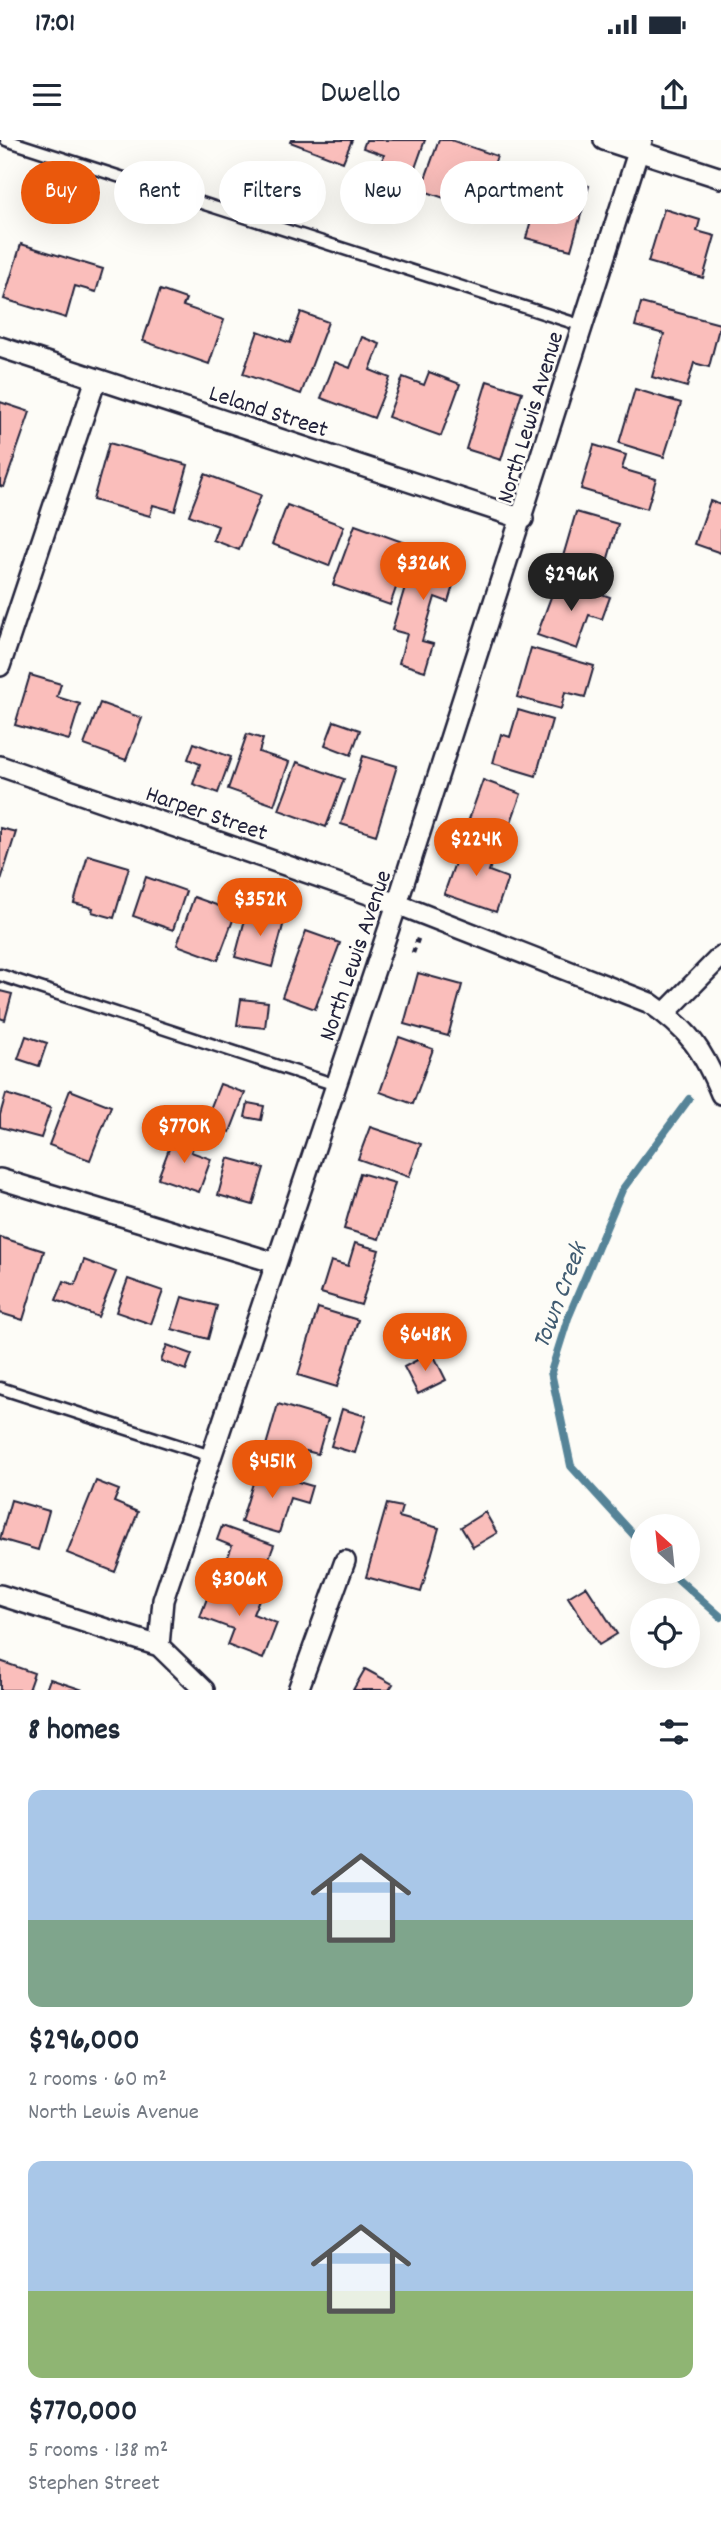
<!DOCTYPE html>
<meta charset="utf-8">
<style>
body{margin:0;font-family:Dekko,sans-serif;background:#f2f2f3;color:#1f2937;height:100vh;display:flex;flex-direction:column;font-size:26px;white-space:nowrap}
*{box-sizing:border-box;margin:0}
p{font-size:23px;color:#747a83}
.icon{flex:none;width:38px;height:38px;fill:none;stroke:currentColor;stroke-width:2;stroke-linecap:round;stroke-linejoin:round}
.map{position:relative;height:1550px;overflow:hidden}
.panel{display:flex;flex-direction:column;background:#fff;flex:1}
.panel>*{flex:none}
.top-card{position:absolute;left:21px;top:21px;width:679px;height:63px;display:flex;gap:14px}
.needle{width:46px;rotate:333deg}
.fabs{position:absolute;left:630px;top:1374px;display:grid;gap:14px}
.fabs a{display:grid;place-items:center;width:70px;height:70px;border-radius:50%;background:#fff;box-shadow:0 7px 28px #0002;font-size:35px}
.price{position:absolute;translate:-50% -60px;padding:0 16px;border-radius:24px;background:#ea580c;color:#fff;font-size:23px;line-height:46px;filter:drop-shadow(0 2px 4px #0008)}
.price::after{content:'';position:absolute;left:50%;top:42px;width:21px;height:16px;margin-left:-10px;background:inherit;clip-path:polygon(0 0,100% 0,50% 100%)}
.price.on{background:#222;color:#fff}
ul{padding:0;list-style:none}
li{display:grid;align-content:center;gap:14px;height:371px;padding:0 28px}
li span{display:grid;place-items:center;height:217px;border-radius:14px;color:#555}
li>.icon{margin-inline-start:auto}
span .icon{width:126px;height:126px;fill:#fffc;stroke-width:1}
li b{font-size:30px}
h2{display:flex;justify-content:space-between;align-items:center;height:84px;padding:0 28px;font-size:30px}
.tag{padding:0 24px;border-radius:32px;background:#fff;box-shadow:0 7px 28px #0002;font-size:24px;line-height:63px}
.tag.on{background:#ea580c;color:#fff}
.status{display:flex;justify-content:space-between;align-items:center;height:49px;padding:0 35px;background:#fff;direction:ltr}
.status svg{height:19px;fill:currentColor}
header{display:flex;justify-content:space-between;align-items:center;height:91px;padding:0 28px;background:#fff;font-size:32px;font-weight:600}
.map>svg:first-child{display:block}
</style>
<div class="status"><b>17:01</b><svg viewBox="0 0 49 12"><path d="M0 12V9h3v3zM5 12V6h3v6zM10 12V3h3v9zM15 12V0h3v12zM26 1h20v11H26zM47 4h2v5h-2z"/></svg></div>
<header><svg class="icon" aria-label="menu" viewBox="0 0 24 24"><path d="M4 6h16M4 12h16M4 18h16"/></svg>Dwello<svg class="icon" aria-label="share" viewBox="0 0 24 24"><path d="M12 15V3M7 8l5-5 5 5M5 13v7h14v-7"/></svg></header>
<div class="map">
<svg width="721" height="1550" viewBox="0 0 721 1550">
<rect width="100%" height="100%" fill="#fdfcf7"/>
<filter id="ink" filterUnits="userSpaceOnUse"><feTurbulence type="fractalNoise" baseFrequency=".0143" numOctaves="2"/><feDisplacementMap in="SourceGraphic" scale="14" xChannelSelector="R" yChannelSelector="G"/><feConvolveMatrix kernelMatrix="1 2 1 2 8 2 1 2 1" color-interpolation-filters="sRGB"/></filter>
<g filter="url(#ink)">
<g fill="none" stroke-linecap="round" stroke-linejoin="round">
<path stroke="#568498" stroke-width="8" d="M 642,1404 L 571,1326 L 551,1232 L 568,1178 L 622,1050 L 689,959
M 670,1432 L 721,1477"/>
</g>
<path fill="#fabebb" stroke="#22223b" stroke-width="2" d="M 291,0 L 352,0 L 343,22 L 290,2 Z
M 366,0 L 425,0 L 409,45 L 377,33 L 384,15 L 363,8 Z
M 439,0 L 451,0 L 497,16 L 478,70 L 421,50 Z
M 544,34 L 589,46 L 571,110 L 526,98 Z
M 664,69 L 700,80 L 697,91 L 715,96 L 703,138 L 648,122 Z
M 21,104 L 103,129 L 96,152 L 75,146 L 66,178 L 4,159 Z
M 160,150 L 186,159 L 183,166 L 224,180 L 209,224 L 143,201 Z
M 641,163 L 720,184 L 709,227 L 694,223 L 687,247 L 652,237 L 664,194 L 635,186 Z
M 301,172 L 328,182 L 301,254 L 243,234 L 258,191 L 290,203 Z
M 362,197 L 380,204 L 370,230 L 390,238 L 374,278 L 321,258 L 335,222 L 350,228 Z
M 429,232 L 460,244 L 441,296 L 388,277 L 403,237 L 424,245 Z
M 487,241 L 522,252 L 501,320 L 466,309 Z
M 635,249 L 681,263 L 664,317 L 619,303 Z
M 0,262 L 30,272 L 4,347 L 0,346 Z
M 109,303 L 188,325 L 175,371 L 153,365 L 150,376 L 93,360 Z
M 594,305 L 626,315 L 622,329 L 656,339 L 647,369 L 581,349 Z
M 205,334 L 261,355 L 239,410 L 213,400 L 218,386 L 189,375 Z
M 710,361 L 721,365 L 721,413 L 695,404 Z
M 287,365 L 344,386 L 329,426 L 272,404 Z
M 576,372 L 618,384 L 601,442 L 559,430 Z
M 355,385 L 411,405 L 390,465 L 333,445 Z
M 417,407 L 461,419 L 448,462 L 435,457 L 422,501 L 433,504 L 425,531 L 399,523 L 407,494 L 392,490 Z
M 558,438 L 610,457 L 602,479 L 589,475 L 577,509 L 537,495 Z
M 531,508 L 594,526 L 585,557 L 565,552 L 561,569 L 517,557 Z
M 30,535 L 61,544 L 57,557 L 80,564 L 69,600 L 15,585 Z
M 100,563 L 142,578 L 126,620 L 84,605 Z
M 518,570 L 552,580 L 536,636 L 493,623 L 501,594 L 510,597 Z
M 334,581 L 360,590 L 351,615 L 325,605 Z
M 247,594 L 263,599 L 259,612 L 289,622 L 274,665 L 228,649 Z
M 194,603 L 231,617 L 218,653 L 193,644 L 200,624 L 188,619 Z
M 363,616 L 397,626 L 376,695 L 341,684 Z
M 297,622 L 344,639 L 326,687 L 279,670 Z
M 483,640 L 521,654 L 505,699 L 467,685 Z
M 0,688 L 16,692 L 1,740 L 0,740 Z
M 463,700 L 496,712 L 489,731 L 508,738 L 496,772 L 444,754 Z
M 88,715 L 129,727 L 114,778 L 92,772 L 93,768 L 74,763 Z
M 146,737 L 186,751 L 173,790 L 133,776 Z
M 194,757 L 236,772 L 218,820 L 177,805 Z
M 248,768 L 285,778 L 272,827 L 235,817 Z
M 306,791 L 340,803 L 315,869 L 282,857 Z
M 418,833 L 462,845 L 448,896 L 404,884 Z
M 0,851 L 12,854 L 5,880 L 0,878 Z
M 241,859 L 268,862 L 265,888 L 237,885 Z
M 26,896 L 47,903 L 39,926 L 18,919 Z
M 399,897 L 433,909 L 413,964 L 380,952 Z
M 220,944 L 245,953 L 230,992 L 205,982 Z
M 70,950 L 111,966 L 90,1020 L 49,1005 Z
M 6,954 L 51,968 L 41,998 L 0,987 L 0,975 Z
M 248,963 L 264,966 L 261,980 L 245,977 Z
M 370,987 L 421,1004 L 409,1037 L 358,1019 Z
M 175,993 L 196,1001 L 191,1012 L 211,1019 L 199,1052 L 158,1038 Z
M 228,1018 L 264,1028 L 253,1065 L 218,1055 Z
M 360,1033 L 395,1043 L 379,1099 L 344,1089 Z
M 0,1097 L 44,1111 L 23,1180 L 0,1173 Z
M 355,1103 L 379,1110 L 361,1165 L 321,1153 L 331,1121 L 348,1126 Z
M 84,1120 L 116,1132 L 98,1177 L 56,1160 L 64,1141 L 75,1145 Z
M 128,1139 L 163,1151 L 151,1184 L 116,1172 Z
M 182,1157 L 217,1166 L 208,1199 L 172,1189 Z
M 318,1168 L 358,1180 L 337,1247 L 298,1235 Z
M 167,1205 L 192,1214 L 186,1230 L 161,1221 Z
M 432,1212 L 446,1240 L 418,1254 L 404,1227 Z
M 278,1264 L 328,1279 L 318,1314 L 306,1311 L 301,1327 L 263,1316 Z
M 342,1269 L 366,1276 L 355,1313 L 331,1306 Z
M 257,1330 L 312,1346 L 307,1363 L 290,1358 L 279,1393 L 241,1382 Z
M 96,1341 L 119,1350 L 114,1362 L 138,1372 L 115,1432 L 67,1413 Z
M 11,1360 L 49,1371 L 38,1410 L 0,1399 Z
M 387,1364 L 402,1367 L 399,1377 L 439,1388 L 421,1452 L 366,1437 Z
M 485,1372 L 497,1393 L 473,1407 L 461,1387 Z
M 222,1386 L 274,1405 L 257,1449 L 221,1435 L 232,1406 L 217,1400 Z
M 214,1440 L 260,1457 L 253,1474 L 277,1483 L 263,1519 L 227,1505 L 233,1489 L 200,1477 Z
M 586,1446 L 617,1494 L 599,1505 L 568,1457 Z
M 0,1521 L 34,1533 L 28,1550 L 0,1550 Z
M 365,1529 L 393,1544 L 389,1550 L 353,1550 Z
M 50,1539 L 83,1550 L 46,1550 Z"/>
<g fill="none" stroke-linecap="round" stroke-linejoin="round">
<defs>
<path id="lane" d="M 6,0 L 583,186
M 0,835 L 336,945
M 0,1248 L 211,1316"/>
<path id="street" d="M 604,0 L 721,38
M 0,207 L 523,379
M 0,526 L 96,239
M 0,626 L 397,764 L 650,863 C 689,890 703,910 721,954
M 665,873 L 721,816
M 0,1039 L 276,1123
M 0,1455 L 159,1506
M 204,1550 L 159,1506 L 163,1460 L 397,764 L 642,0
M 298,1550 L 345,1421"/>
</defs>
<use href="#lane" stroke="#22223b" stroke-width="15"/>
<use href="#street" stroke="#22223b" stroke-width="24"/>
<path stroke="#22223b" stroke-width="4.5" stroke-dasharray="5 5" stroke-linecap="butt" d="M 413,813 L 419,796"/>
<use href="#lane" stroke="#fdfcf7" stroke-width="10"/>
<use href="#street" stroke="#fdfcf7" stroke-width="19"/>
</g>
</g>
<g text-anchor="middle" stroke-width="5" stroke-linejoin="round" paint-order="stroke">
<g font-size="24" fill="#22223b" stroke="#fdfcf7">
<text transform="translate(269 270) rotate(18)" y="8">Leland Street</text>
<text transform="translate(529 277) rotate(-73)" y="8">North Lewis Avenue</text>
<text transform="translate(207 672) rotate(19)" y="8">Harper Street</text>
<text transform="translate(354 815) rotate(-71)" y="8">North Lewis Avenue</text>
</g>
<g font-size="26" font-style="italic" fill="#405b71" stroke="#fdfcf7">
<text transform="translate(558 1155) rotate(-69)" y="9">Town Creek</text>
</g>
</g>
</svg>
<div class="fabs">
<a><svg class="needle" viewBox="-14 -14 28 28"><path d="M0-13l5 13h-10z" fill="#e53935"/><path d="M0 13l5-13h-10z" fill="#747a83"/></svg></a>
<a><svg class="icon" aria-label="locate" viewBox="0 0 24 24"><circle cx="12" cy="12" r="6"/><path d="M12 2v4M12 18v4M2 12h4M18 12h4"/></svg></a>
</div>
<b class="price" style="left:423px;top:462px">$326K</b>
<b class="price on" style="left:571px;top:473px">$296K</b>
<b class="price" style="left:476px;top:738px">$224K</b>
<b class="price" style="left:260px;top:798px">$352K</b>
<b class="price" style="left:184px;top:1025px">$770K</b>
<b class="price" style="left:425px;top:1233px">$648K</b>
<b class="price" style="left:272px;top:1360px">$451K</b>
<b class="price" style="left:239px;top:1478px">$306K</b>
<div class="top-card">
<a class="tag on">Buy</a>
<a class="tag">Rent</a>
<a class="tag">Filters</a>
<a class="tag">New</a>
<a class="tag">Apartment</a>
</div>
</div>
<section class="panel">
<h2>8 homes<svg class="icon" aria-label="filters" viewBox="0 0 24 24"><path d="M4 7h16M4 17h16"/><circle cx="9" cy="7" r="2"/><circle cx="15" cy="17" r="2"/></svg></h2>
<ul>
<li><span style="background:linear-gradient(#a9c7e8 60%,#7fa58c 0)"><svg class="icon" aria-label="home" viewBox="0 0 24 24"><path d="M3 11l9-7 9 7M6 9v11h12V9"/></svg></span><div><b>$296,000</b><p>2 rooms · 60 m²</p><p>North Lewis Avenue</p></div></li>
<li><span style="background:linear-gradient(#a9c7e8 60%,#8fb573 0)"><svg class="icon" aria-label="home" viewBox="0 0 24 24"><path d="M3 11l9-7 9 7M6 9v11h12V9"/></svg></span><div><b>$770,000</b><p>5 rooms · 138 m²</p><p>Stephen Street</p></div></li>
</ul>
</section>
